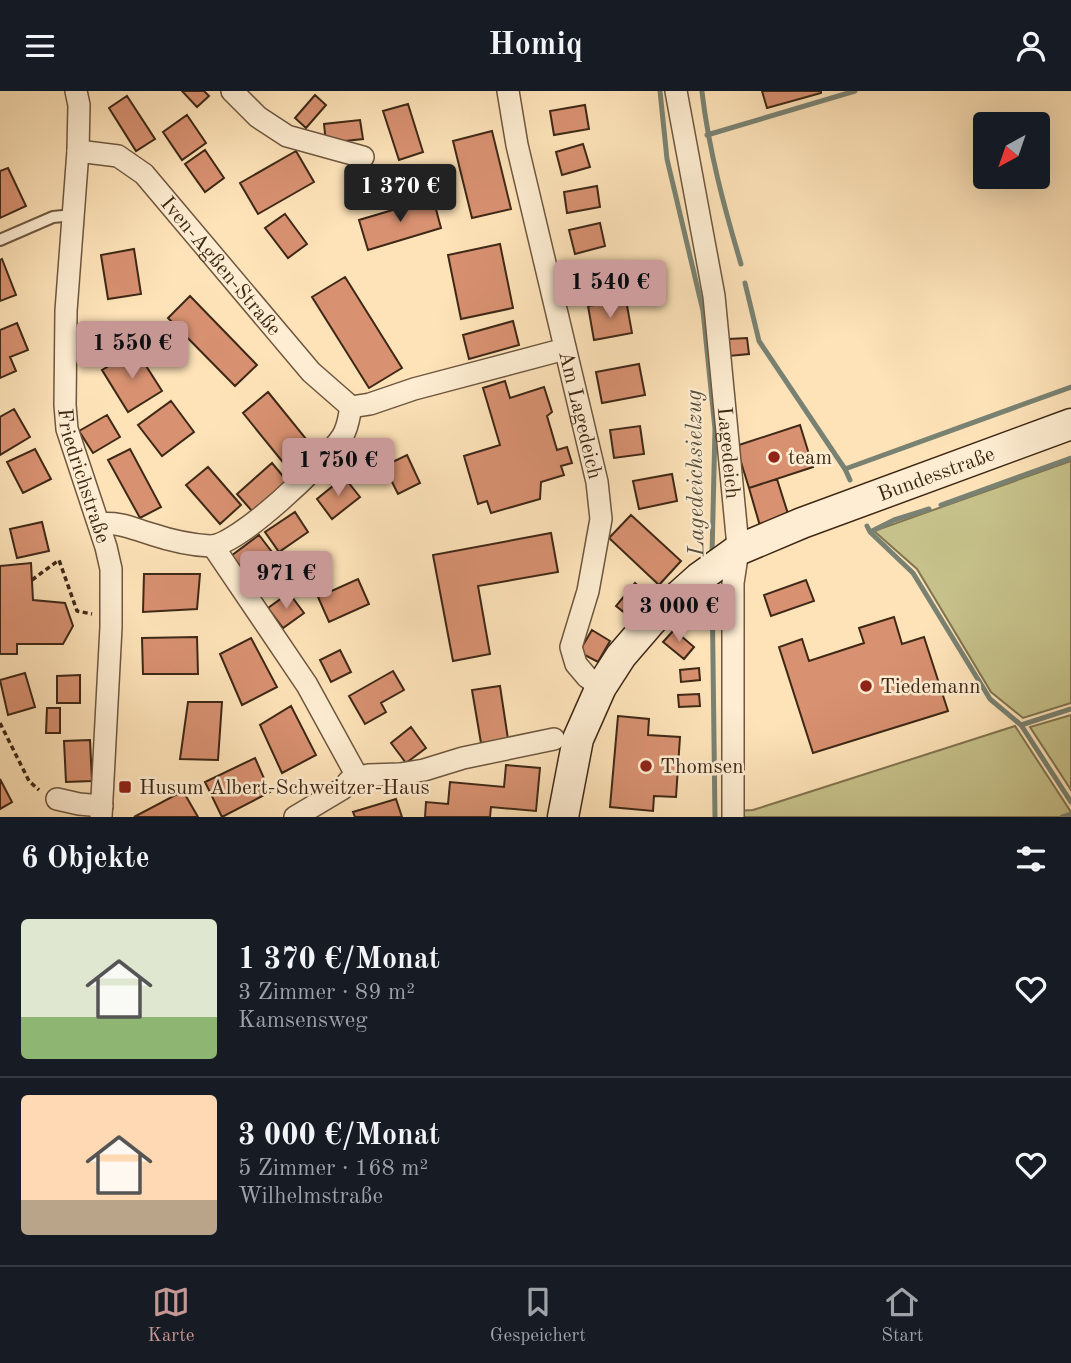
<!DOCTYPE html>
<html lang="de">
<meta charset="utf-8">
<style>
body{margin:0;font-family:"Old Standard TT",serif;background:#242831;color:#f1f3f6;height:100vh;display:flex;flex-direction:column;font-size:26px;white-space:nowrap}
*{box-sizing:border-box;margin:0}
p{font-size:23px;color:#9ea1a6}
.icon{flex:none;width:38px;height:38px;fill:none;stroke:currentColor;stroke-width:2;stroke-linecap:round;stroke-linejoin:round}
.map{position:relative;height:726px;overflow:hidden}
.details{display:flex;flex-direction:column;background:#171b24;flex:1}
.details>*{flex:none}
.needle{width:46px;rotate:220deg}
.fabs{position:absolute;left:973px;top:21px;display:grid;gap:14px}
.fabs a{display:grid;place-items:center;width:77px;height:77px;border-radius:7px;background:#171b24;box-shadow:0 7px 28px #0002;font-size:35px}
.price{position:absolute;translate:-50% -60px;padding:0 16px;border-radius:7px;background:#c59692;color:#111;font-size:23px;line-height:46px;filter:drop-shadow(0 2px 4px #0008)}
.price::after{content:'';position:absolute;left:50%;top:42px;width:21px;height:16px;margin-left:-10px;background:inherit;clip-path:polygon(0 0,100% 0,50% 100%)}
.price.active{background:#222;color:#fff}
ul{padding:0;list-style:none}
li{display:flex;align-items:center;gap:21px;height:175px;padding:0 21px}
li+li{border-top:2px solid #363941}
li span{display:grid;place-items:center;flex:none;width:196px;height:140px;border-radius:7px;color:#555}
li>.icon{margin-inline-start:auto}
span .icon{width:84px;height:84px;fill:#fffc;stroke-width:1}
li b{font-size:30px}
h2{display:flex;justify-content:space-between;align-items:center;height:84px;padding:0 21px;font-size:30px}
header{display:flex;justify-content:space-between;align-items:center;height:91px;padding:0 21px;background:#171b24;font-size:32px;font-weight:800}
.menu{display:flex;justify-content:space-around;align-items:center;height:98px;border-top:2px solid #363941;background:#171b24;font-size:19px;color:#9ea1a6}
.menu a{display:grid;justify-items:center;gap:4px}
.menu .active{color:#c59692}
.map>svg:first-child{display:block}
</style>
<header><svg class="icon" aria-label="menu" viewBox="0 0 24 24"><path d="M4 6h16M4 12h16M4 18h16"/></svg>Homiq<svg class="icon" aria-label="person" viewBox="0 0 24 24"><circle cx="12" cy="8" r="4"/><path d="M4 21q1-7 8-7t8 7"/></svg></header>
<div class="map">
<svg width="1071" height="726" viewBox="0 0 1071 726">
<rect width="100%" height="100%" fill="#fee3b9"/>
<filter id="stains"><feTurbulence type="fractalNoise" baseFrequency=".00286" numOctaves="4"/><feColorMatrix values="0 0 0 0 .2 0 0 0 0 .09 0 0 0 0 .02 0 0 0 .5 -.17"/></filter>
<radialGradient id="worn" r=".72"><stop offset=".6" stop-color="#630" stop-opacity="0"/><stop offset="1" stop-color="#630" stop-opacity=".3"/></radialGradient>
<path fill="#c6c18a" stroke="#827450" stroke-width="2" d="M 1071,370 L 1071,612 L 1023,627 L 991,601 L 917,478 L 874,440 Z
M 1071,624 L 1071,699 L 1030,636 Z
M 1015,635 L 1071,721 L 1071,726 L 736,726 L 736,720 L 753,719 Z"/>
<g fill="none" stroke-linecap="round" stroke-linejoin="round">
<path stroke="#798272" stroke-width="5" d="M 660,0 L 667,68 L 703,220 L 715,338 L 712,464
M 702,1 C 709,60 724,116 741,173
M 707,44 L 855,0
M 745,192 L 759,250 L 845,378 L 850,389
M 845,378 L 1071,296
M 941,414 L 1071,367
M 867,435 L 870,441 L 913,482 L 990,608 L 1021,634 L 1071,711
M 870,441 L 894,429 L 929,418
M 712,491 L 715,726
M 1021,634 L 1071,618
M 1062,726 L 1071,723"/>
</g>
<path fill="#d89171" stroke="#3e2816" stroke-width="2" d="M 182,0 L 204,0 L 209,5 L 197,16 Z
M 762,0 L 821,0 L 821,2 L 767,17 Z
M 315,4 L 326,14 L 306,37 L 295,27 Z
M 127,5 L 155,48 L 136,60 L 109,17 Z
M 408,13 L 423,61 L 399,69 L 383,20 Z
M 585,14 L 589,38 L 554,44 L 550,20 Z
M 187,24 L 206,52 L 182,69 L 163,41 Z
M 360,29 L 363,48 L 326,52 L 324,33 Z
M 492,40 L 511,118 L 472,127 L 453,50 Z
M 583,53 L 590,76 L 562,84 L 556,61 Z
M 205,59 L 224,87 L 205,101 L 185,73 Z
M 296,60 L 314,91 L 258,123 L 240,92 Z
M 8,77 L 26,115 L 0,127 L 0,80 Z
M 597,95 L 600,116 L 567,122 L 564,101 Z
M 433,107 L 441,137 L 368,159 L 359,129 Z
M 285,123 L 307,153 L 288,167 L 265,137 Z
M 600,132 L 605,155 L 575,163 L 569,139 Z
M 500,153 L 513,217 L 461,228 L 448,164 Z
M 134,158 L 141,203 L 108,208 L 101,164 Z
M 2,168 L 16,204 L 0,210 L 0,169 Z
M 607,174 L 611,195 L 583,200 L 579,179 Z
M 345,186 L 402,277 L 369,297 L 312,206 Z
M 190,205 L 257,274 L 235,295 L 168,227 Z
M 626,209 L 632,242 L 594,249 L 588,215 Z
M 513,230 L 519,254 L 469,268 L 463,244 Z
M 17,232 L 28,259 L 10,266 L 16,280 L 0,287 L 0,239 Z
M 747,247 L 749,263 L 729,265 L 728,248 Z
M 136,259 L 162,300 L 128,321 L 102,279 Z
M 639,273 L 645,304 L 602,312 L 596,281 Z
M 505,290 L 510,307 L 544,296 L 552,321 L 547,325 L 557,359 L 567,356 L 572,372 L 561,375 L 564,384 L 541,391 L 540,408 L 491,422 L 487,410 L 478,413 L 464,365 L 500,354 L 483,297 Z
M 268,301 L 311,354 L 286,375 L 243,322 Z
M 171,310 L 194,341 L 162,365 L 138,334 Z
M 14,318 L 30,346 L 0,364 L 0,326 Z
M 107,324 L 120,346 L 93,362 L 79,340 Z
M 800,334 L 813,376 L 749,397 L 736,355 Z
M 640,335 L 644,363 L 614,367 L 610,339 Z
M 35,358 L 51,388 L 23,402 L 7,371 Z
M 130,358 L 161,416 L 140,427 L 108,369 Z
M 407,364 L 420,392 L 398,403 L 384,375 Z
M 272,372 L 287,390 L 252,420 L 237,403 Z
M 208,376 L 241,414 L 220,433 L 186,394 Z
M 672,383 L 677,410 L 639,418 L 633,390 Z
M 344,386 L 360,406 L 332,428 L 317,408 Z
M 777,388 L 789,426 L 760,435 L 749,397 Z
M 295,421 L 308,441 L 279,461 L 265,441 Z
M 631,424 L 681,470 L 659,494 L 609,447 Z
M 42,431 L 49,460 L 17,467 L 10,438 Z
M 551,442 L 558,481 L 478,495 L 490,563 L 453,570 L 433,464 Z
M 259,444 L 275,465 L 263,474 L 271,486 L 255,498 L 231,465 Z
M 31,472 L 33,509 L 65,512 L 73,535 L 63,553 L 17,553 L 17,563 L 0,563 L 0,475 Z
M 144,483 L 200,483 L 197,518 L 143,521 Z
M 358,488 L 369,513 L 329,531 L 318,506 Z
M 806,489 L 814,510 L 771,525 L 764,504 Z
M 635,492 L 652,507 L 634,529 L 616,515 Z
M 289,502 L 304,522 L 283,537 L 268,517 Z
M 894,526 L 902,553 L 924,546 L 948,620 L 813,662 L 779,556 L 802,548 L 809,570 L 864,552 L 859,537 Z
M 592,539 L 610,550 L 598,571 L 579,561 Z
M 674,539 L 694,556 L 684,568 L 663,551 Z
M 197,546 L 198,583 L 143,583 L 142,547 Z
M 251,547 L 277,596 L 242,614 L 220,563 Z
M 340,559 L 351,581 L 331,591 L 320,569 Z
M 699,577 L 700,589 L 681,591 L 680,579 Z
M 393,580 L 404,599 L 381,612 L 386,621 L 365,633 L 349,605 Z
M 25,582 L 35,616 L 8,624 L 0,589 Z
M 80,584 L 80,612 L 57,612 L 57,585 Z
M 500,595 L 508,648 L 481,652 L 472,599 Z
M 699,603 L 700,615 L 679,616 L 678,604 Z
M 188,611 L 222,611 L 218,669 L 180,668 Z
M 291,615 L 316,664 L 282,682 L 260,634 Z
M 47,617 L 60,617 L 60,642 L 46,642 Z
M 618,625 L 649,628 L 648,644 L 680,646 L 676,706 L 654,705 L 653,720 L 610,716 Z
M 411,636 L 426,657 L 406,672 L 391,652 Z
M 90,649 L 92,690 L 66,691 L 64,650 Z
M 255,667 L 270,701 L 222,726 L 205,691 Z
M 506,674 L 540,677 L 536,720 L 491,716 L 490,726 L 425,726 L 426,711 L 448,713 L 450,691 L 504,696 Z
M 0,688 L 12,711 L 0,718 Z
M 183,700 L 198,726 L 134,726 Z
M 396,708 L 402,726 L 355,726 L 353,721 Z"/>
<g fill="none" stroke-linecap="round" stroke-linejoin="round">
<defs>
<path id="lane" d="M 0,149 L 53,126 L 73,124"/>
<g id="street">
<path id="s1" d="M 76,0 L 79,14 L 78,60 L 66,220 L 65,314 L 67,338 L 106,456 L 111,478 L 111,536 L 101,726"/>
<path d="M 232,0 L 258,26 L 287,45 L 363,66"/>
<path id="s2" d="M 508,0 L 517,54 L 597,391 L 601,428 L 588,500 L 571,556 L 576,573 L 587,586 L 601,596"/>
<path id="s3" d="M 676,0 L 714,205 L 737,445 L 738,459 L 733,492 L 733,726"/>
<path id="s4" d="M 78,60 L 118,65 L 144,83 L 311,281 L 351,316"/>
<path d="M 99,433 C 121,431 131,437 151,443 C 169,449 190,454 210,455 C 237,456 326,370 342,346 C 348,337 349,326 351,316 L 370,313 L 414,298 L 565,258"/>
<path d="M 213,455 L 307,594 L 358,687"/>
<path d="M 57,708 L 79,713 L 102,715"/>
<path d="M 295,726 L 342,698 L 350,689 L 368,684 L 400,683 L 424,679 L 463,667 L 554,648"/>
</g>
<g id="secondary">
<path id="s5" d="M 563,726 L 578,648 L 601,596 L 621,565 L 652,529 L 699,487 L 738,459 L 802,432 L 1071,333"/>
</g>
</defs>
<use href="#lane" stroke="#6e573f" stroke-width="14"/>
<use href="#street" stroke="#6e573f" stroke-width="24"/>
<use href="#secondary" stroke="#3e2816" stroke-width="33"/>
<path stroke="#3e2816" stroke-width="3.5" stroke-dasharray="5 3.5" stroke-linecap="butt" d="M 32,489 L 59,469 L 77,520 L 92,523
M 0,632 L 29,690 L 39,699"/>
<use href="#lane" stroke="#feedd2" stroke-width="10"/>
<use href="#street" stroke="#feedd2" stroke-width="21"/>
<use href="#secondary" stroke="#feedd2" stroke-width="30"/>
</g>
<g fill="#8f2418" stroke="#feedd2" stroke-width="2.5">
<circle cx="774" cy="366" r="7"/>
<circle cx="866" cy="595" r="7"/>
<circle cx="646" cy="675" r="7"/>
<rect x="118" y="689" width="14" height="14" rx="3.5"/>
</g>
<g text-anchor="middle" stroke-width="5" stroke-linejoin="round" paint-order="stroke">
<g font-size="21" fill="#3e2816" stroke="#feedd2">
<text dy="7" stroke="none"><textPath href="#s4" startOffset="192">Iven-Agßen-Straße</textPath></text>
<text dy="7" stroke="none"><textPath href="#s2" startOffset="332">Am Lagedeich</textPath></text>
<text dy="7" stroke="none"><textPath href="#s3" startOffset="366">Lagedeich</textPath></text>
<text dy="7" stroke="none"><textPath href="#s5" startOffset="544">Bundesstraße</textPath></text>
<text dy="7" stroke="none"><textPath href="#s1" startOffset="388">Friedrichstraße</textPath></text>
</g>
<g font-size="21" fill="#3e2816" stroke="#feedd2" text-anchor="start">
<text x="788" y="373">team</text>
<text x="880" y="602">Tiedemann</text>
<text x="660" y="682">Thomsen</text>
<text x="139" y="703">Husum Albert-Schweitzer-Haus</text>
</g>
<g font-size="23" font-style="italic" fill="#564e3c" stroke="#feedd2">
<text transform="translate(694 382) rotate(-91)" y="8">Lagedeichsielzug</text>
</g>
</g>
<rect width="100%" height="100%" filter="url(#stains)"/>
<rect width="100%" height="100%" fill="url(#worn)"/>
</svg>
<div class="fabs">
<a><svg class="needle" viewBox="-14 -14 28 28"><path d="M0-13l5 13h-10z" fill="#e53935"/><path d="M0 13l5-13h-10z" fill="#9ea1a6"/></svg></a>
</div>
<b class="price active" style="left:400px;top:133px">1 370 €</b>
<b class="price" style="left:610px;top:229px">1 540 €</b>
<b class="price" style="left:132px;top:290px">1 550 €</b>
<b class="price" style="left:338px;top:407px">1 750 €</b>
<b class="price" style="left:286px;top:520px">971 €</b>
<b class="price" style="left:679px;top:553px">3 000 €</b>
</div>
<section class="details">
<h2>6 Objekte<svg class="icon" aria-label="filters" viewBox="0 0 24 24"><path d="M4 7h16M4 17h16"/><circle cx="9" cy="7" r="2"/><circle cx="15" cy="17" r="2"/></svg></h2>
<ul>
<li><span style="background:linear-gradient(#dfe7d0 70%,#8fb573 0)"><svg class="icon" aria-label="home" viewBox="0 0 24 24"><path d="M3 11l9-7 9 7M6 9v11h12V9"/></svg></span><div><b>1 370 €/Monat</b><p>3 Zimmer · 89 m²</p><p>Kamsensweg</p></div><svg class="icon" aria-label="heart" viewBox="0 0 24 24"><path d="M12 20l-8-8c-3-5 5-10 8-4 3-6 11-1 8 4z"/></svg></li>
<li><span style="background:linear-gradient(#ffd9b3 75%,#b9a48a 0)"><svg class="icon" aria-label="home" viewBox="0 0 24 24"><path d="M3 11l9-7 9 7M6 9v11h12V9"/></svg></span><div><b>3 000 €/Monat</b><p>5 Zimmer · 168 m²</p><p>Wilhelmstraße</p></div><svg class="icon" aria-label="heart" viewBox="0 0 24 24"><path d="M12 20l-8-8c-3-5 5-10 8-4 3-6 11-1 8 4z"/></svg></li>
</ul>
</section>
<nav class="menu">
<a class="active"><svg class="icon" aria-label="map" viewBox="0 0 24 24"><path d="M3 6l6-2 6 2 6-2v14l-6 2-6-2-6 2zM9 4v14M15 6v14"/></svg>Karte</a>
<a><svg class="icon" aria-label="saved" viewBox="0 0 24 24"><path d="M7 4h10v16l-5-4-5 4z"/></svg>Gespeichert</a>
<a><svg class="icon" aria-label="home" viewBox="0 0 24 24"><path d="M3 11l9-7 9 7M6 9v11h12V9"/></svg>Start</a>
</nav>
